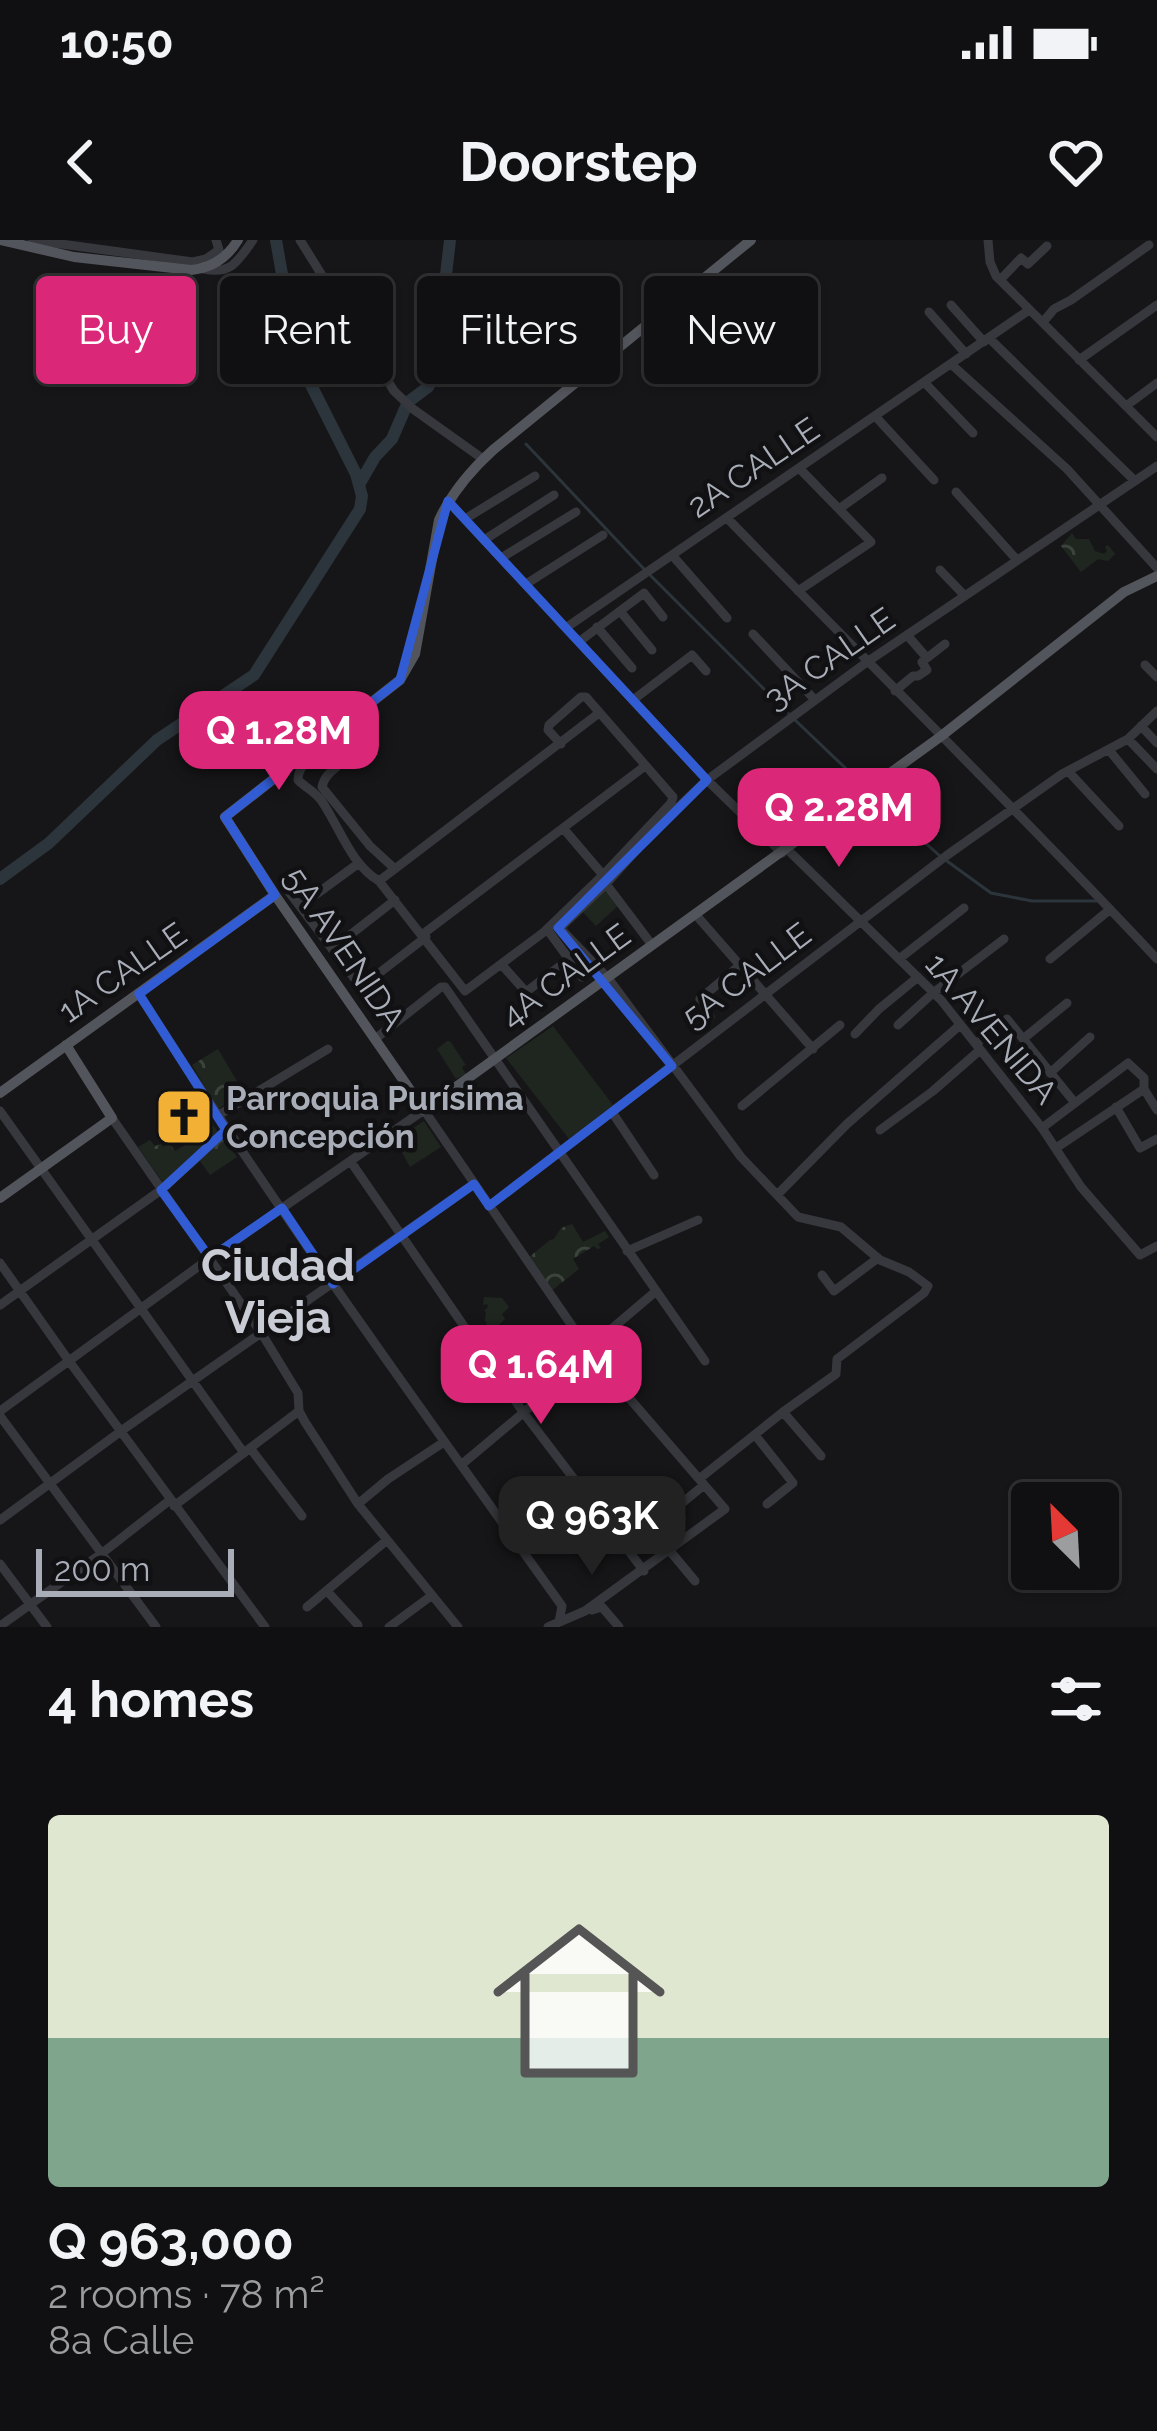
<!DOCTYPE html>
<meta charset="utf-8">
<style>
body{margin:0;font-family:Raleway,sans-serif;background:#19191b;color:#f1f3f6;height:100vh;display:flex;flex-direction:column;font-size:45px;white-space:nowrap}
*{box-sizing:border-box;margin:0}
p{font-size:39px;color:#9c9d9f}
.icon{flex:none;width:66px;height:66px;fill:none;stroke:currentColor;stroke-width:2;stroke-linecap:round;stroke-linejoin:round}
.map{position:relative;height:1387px;overflow:hidden}
.side{display:flex;flex-direction:column;background:#101012;flex:1}
.side>*{flex:none}
.banner{position:absolute;left:36px;top:36px;width:1086px;height:108px;display:flex;gap:24px}
.needle{width:78px;rotate:336deg}
.buttons{position:absolute;left:1011px;top:1242px;display:grid;gap:24px}
.buttons a{display:grid;place-items:center;width:108px;height:108px;border-radius:12px;background:#101012;box-shadow:0 3px 9px #0004,0 0 0 3px #303032;font-size:60px}
.scale{position:absolute;left:36px;bottom:30px;width:198px;box-sizing:border-box;padding-left:12px;border:6px solid #a8adb8;border-top:0;font-size:33px;line-height:42px;white-space:nowrap;color:#a8adb8;-webkit-text-stroke:9px #111113;paint-order:stroke}
.price{position:absolute;translate:-50% -102px;padding:0 27px;border-radius:24px;background:#db2777;color:#fff;font-size:39px;line-height:78px;filter:drop-shadow(0 3px 6px #0008)}
.price::after{content:'';position:absolute;left:50%;top:72px;width:36px;height:27px;margin-left:-18px;background:inherit;clip-path:polygon(0 0,100% 0,50% 100%)}
.price.on{background:#222;color:#fff}
ul{padding:0;list-style:none}
li{display:grid;align-content:center;gap:24px;height:636px;padding:0 48px}
li+li{border-top:3px solid #303032}
li span{display:grid;place-items:center;height:372px;border-radius:12px;color:#555}
li>.icon{margin-inline-start:auto}
span .icon{width:216px;height:216px;fill:#fffc;stroke-width:1}
li b{font-size:51px}
h2{display:flex;justify-content:space-between;align-items:center;height:144px;padding:0 48px;font-size:51px}
.chip{padding:0 42px;border-radius:12px;background:#101012;box-shadow:0 3px 9px #0004,0 0 0 3px #303032;font-size:42px;line-height:108px}
.chip.on{background:#db2777;color:#fff}
.status{display:flex;justify-content:space-between;align-items:center;height:84px;padding:0 60px;background:#101012;direction:ltr}
.status svg{height:33px;fill:currentColor}
header{display:flex;justify-content:space-between;align-items:center;height:156px;padding:0 48px;background:#101012;font-size:54px;font-weight:700}
.map>svg:first-child{display:block}
</style>
<div class="status"><b>10:50</b><svg viewBox="0 0 49 12"><path d="M0 12V9h3v3zM5 12V6h3v6zM10 12V3h3v9zM15 12V0h3v12zM26 1h20v11H26zM47 4h2v5h-2z"/></svg></div>
<header><svg class="icon" aria-label="back" viewBox="0 0 24 24"><path d="M15 5l-7 7 7 7"/></svg>Doorstep<svg class="icon" aria-label="heart" viewBox="0 0 24 24"><path d="M12 20l-8-8c-3-5 5-10 8-4 3-6 11-1 8 4z"/></svg></header>
<div class="map">
<svg width="1157" height="1387" viewBox="0 0 1157 1387">
<defs>
<pattern id="forest-crowns" width="20" height="18" patternUnits="userSpaceOnUse" patternTransform="scale(3)"><rect width="20" height="18" fill="#1e261f"/><path d="M2 6a3 3 0 1 1 6 0M12 15a3 3 0 1 1 6 0" fill="none" stroke="#3c433d"/></pattern>
</defs>
<rect width="100%" height="100%" fill="#161618"/>
<path fill="url(#forest-crowns)" d="M 1072,293 L 1076,299 L 1089,299 L 1095,311 L 1104,314 L 1107,311 L 1105,307 L 1108,305 L 1115,314 L 1108,321 L 1098,319 L 1081,332 L 1061,306 Z
M 218,809 L 244,853 L 218,869 L 192,825 Z
M 199,882 L 203,888 L 212,884 L 237,917 L 210,935 L 200,921 L 167,948 L 138,907 L 150,900 L 155,906 L 161,904 L 163,907 L 170,904 L 175,911 L 191,902 L 187,890 Z
M 572,984 L 583,1002 L 605,991 L 609,997 L 598,1004 L 601,1008 L 597,1009 L 594,1006 L 573,1019 L 579,1029 L 551,1051 L 528,1018 L 550,1000 L 554,999 L 561,988 Z
M 484,1057 L 502,1058 L 509,1067 L 502,1074 L 505,1079 L 489,1094 L 483,1087 L 487,1084 L 485,1080 L 486,1072 L 484,1071 L 488,1067 L 487,1064 L 483,1065 Z"/>
<path fill="#1e261f" d="M 605,648 L 620,664 L 596,686 L 581,670 Z
M 553,786 L 613,865 L 569,899 L 506,818 Z
M 447,801 L 450,801 L 466,825 L 462,827 L 466,834 L 456,839 L 437,809 Z
M 424,881 L 441,907 L 410,927 L 395,900 Z"/>
<g fill="none" stroke-linecap="round" stroke-linejoin="round">
<path stroke="#2c353c" stroke-width="3" d="M 526,204 L 644,329
M 651,336 L 788,473
M 795,480 L 903,583 L 940,616 L 991,653 L 1032,661 L 1096,661"/>
<path stroke="#2c353c" stroke-width="12" d="M 360,243 L 375,217 L 392,199 L 408,162 L 428,147 L 437,132 L 444,96 L 443,61 L 450,0
M 0,639 L 49,603 L 157,500 L 254,435 L 360,269 L 362,256 L 356,234 L 305,133 L 295,108 L 276,0"/>
<path stroke="#37383d" stroke-width="9" d="M 32,0 L 193,22 L 206,19 L 219,10 L 216,0
M 300,0 L 394,151 L 413,169 L 483,219
M 988,0 L 990,22 L 996,36 L 1157,197
M 204,29 C 231,35 238,21 253,0
M 1000,40 L 1021,18 L 1028,24 L 1047,6
M 951,65 L 984,102
M 929,72 L 966,114
M 1043,82 L 1054,69 L 1071,60 L 1149,5
M 989,98 L 1135,241
M 1079,120 L 1157,65
M 951,124 L 1067,229 L 1157,328
M 924,142 L 973,193
M 1126,166 L 1157,143
M 875,176 L 934,240
M 956,252 L 1017,320
M 448,261 L 707,540 L 782,613
M 839,269 L 882,238
M 727,278 C 870,425 1017,569 1157,719
M 465,279 L 535,236
M 484,300 L 554,255
M 672,315 L 727,378
M 501,318 L 576,272
M 940,330 L 965,356
M 526,344 L 603,295
M 798,351 L 871,302 L 799,228
M 620,371 L 652,410
M 567,387 L 1029,70
M 597,387 L 632,428
M 753,394 L 815,460
M 907,395 L 927,418 L 945,404
M 580,401 L 644,353 L 663,377
M 1145,425 L 1157,437
M 895,451 L 913,436 L 918,436 L 927,430 L 922,422 L 926,417
M 633,460 L 692,415 L 706,431
M 1141,486 L 1157,503
M 344,494 C 330,512 298,516 298,540 C 306,548 314,551 321,560 C 339,586 351,625 379,641 L 465,751 L 544,692 L 603,635 L 671,563 L 673,557 L 586,457 L 581,457 L 549,485 L 548,490 L 561,504
M 345,495 C 358,526 326,524 322,547 L 370,606 L 395,629
M 1128,499 L 1157,529
M 1109,510 L 1145,554
M 1068,531 L 1119,586
M 563,588 L 603,635
M 787,609 L 941,760 L 1042,888 L 1081,947 L 1140,1015 L 1157,1006
M 379,641 L 599,473
M 283,644 L 361,747 L 426,697
M 606,644 L 652,705
M 300,666 L 359,623
M 696,675 L 813,809
M 547,689 L 582,737
M 423,694 L 645,526
M 332,709 L 395,660
M 899,719 L 964,668
M 1050,719 L 1108,671
M 501,724 L 526,752 L 569,719
M 139,754 C 272,963 418,1165 562,1366 L 559,1382
M 710,777 L 700,759 L 739,726
M 898,785 L 933,753 L 1004,699
M 855,794 L 879,769 L 918,737
M 375,799 L 441,747 L 445,747 L 705,1121
M 1023,799 L 1067,763
M 976,804 L 1007,779 L 1075,863
M 1050,833 L 1090,797
M 742,866 L 840,785
M 1116,867 L 1140,908 L 1157,899
M 0,871 L 244,1213
M 612,872 L 654,935
M 217,876 L 328,809
M 112,878 L 262,1094 L 298,1153 L 299,1171 L 305,1182 L 358,1264 L 458,1387
M 1042,888 L 1128,823 L 1144,838 L 1144,849 L 1157,870
M 880,890 L 933,851 L 980,810
M 1056,908 L 1144,849
M 351,922 L 523,1172 L 644,1331
M 777,955 L 847,884 L 960,785
M 489,966 L 946,616 L 1062,534 L 1128,499 L 1157,471
M 627,1011 L 698,980
M 0,1023 L 69,1121 L 265,1387
M 822,1035 L 834,1051 L 878,1018
M 0,1065 L 161,950 L 227,890
M 588,1109 L 655,1052
M 0,1171 L 210,1018 L 424,870 L 592,1115 L 725,1269 L 585,1371 L 548,1387
M 783,1172 L 821,1216
M 0,1176 L 156,1387
M 755,1195 L 793,1243 L 767,1264
M 250,1208 L 302,1276
M 461,1225 L 592,1115
M 699,1239 L 783,1172 L 836,1134 L 837,1119 L 924,1053 L 928,1046 L 909,1032 L 880,1020 L 841,987 L 798,977 L 741,917 L 608,738 L 560,688 L 606,644 L 656,588 L 707,540 L 867,422 L 1157,226
M 358,1264 L 388,1239 L 444,1202
M 174,1266 L 299,1171
M 681,1279 L 675,1271 L 676,1268 L 704,1245
M 0,1280 L 121,1191 L 474,944
M 670,1311 L 695,1341
M 0,1324 L 47,1387
M 327,1351 L 358,1385
M 307,1367 L 387,1300
M 592,1370 L 602,1367 L 619,1387
M 0,1386 L 101,1314 L 170,1260
M 389,1387 L 431,1356"/>
<path stroke="#53555c" stroke-width="10" d="M 1,0 L 74,17 L 191,30 C 212,28 227,18 238,0
M 751,0 L 493,210 C 470,231 452,252 439,280 L 415,414 L 400,440 L 225,577 L 275,655 L 424,870 L 940,497 L 1124,352 L 1157,336
M 0,853 L 275,655
M 0,958 L 112,878 L 66,805"/>
</g>
<path fill="none" stroke="#325cd3" stroke-width="9" stroke-linejoin="round" d="M 448,261 L 707,540 L 558,688 L 672,826 L 489,966 L 474,944 L 333,1044 L 282,968 L 210,1018 L 161,950 L 226,890 L 139,754 L 275,655 L 225,577 L 400,440 Z"/>
<defs>
<symbol id="church-square" viewBox="-11 -11 22 22"><rect x="-9" y="-9" width="18" height="18" rx="4" fill="#f2b134" stroke="#111113"/><path d="M-1.2-6h2.4v3.5h3.3v2.4h-3.3V6h-2.4V-.1h-3.3v-2.4h3.3Z" fill="#111"/></symbol>
</defs>
<g fill-rule="evenodd">
<use href="#church-square" x="151" y="844" width="66" height="66"/>
</g>
<g text-anchor="middle" stroke-width="9" stroke-linejoin="round" paint-order="stroke">
<g font-size="33" fill="#a8adb8" stroke="#111113">
<text transform="translate(753 227) rotate(-34)" y="12">2A CALLE</text>
<text transform="translate(829 418) rotate(-35)" y="12">3A CALLE</text>
<text transform="translate(345 708) rotate(56)" y="12">5A AVENIDA</text>
<text transform="translate(122 732) rotate(-35)" y="12">1A CALLE</text>
<text transform="translate(565 735) rotate(-36)" y="12">4A CALLE</text>
<text transform="translate(746 735) rotate(-37)" y="12">5A CALLE</text>
<text transform="translate(992 788) rotate(50)" y="12">1A AVENIDA</text>
</g>
<g font-size="33" font-weight="bold" fill="#a8adb8" stroke="#111113" text-anchor="start">
<text x="226" y="870">Parroquia Purísima<tspan x="226" dy="38">Concepción</tspan></text>
</g>
<g font-size="45" font-weight="bold" fill="#c9ccd4" stroke="#111113">
<text x="278" y="1041">Ciudad<tspan x="278" dy="52">Vieja</tspan></text>
</g>
</g>
</svg>
<div class="buttons">
<a><svg class="needle" viewBox="-14 -14 28 28"><path d="M0-13l5 13h-10z" fill="#e53935"/><path d="M0 13l5-13h-10z" fill="#9c9d9f"/></svg></a>
</div>
<div class="scale">200 m</div>
<b class="price" style="left:279px;top:553px">Q 1.28M</b>
<b class="price" style="left:839px;top:630px">Q 2.28M</b>
<b class="price" style="left:541px;top:1187px">Q 1.64M</b>
<b class="price on" style="left:592px;top:1338px">Q 963K</b>
<div class="banner">
<a class="chip on">Buy</a>
<a class="chip">Rent</a>
<a class="chip">Filters</a>
<a class="chip">New</a>
</div>
</div>
<section class="side">
<h2>4 homes<svg class="icon" aria-label="filters" viewBox="0 0 24 24"><path d="M4 7h16M4 17h16"/><circle cx="9" cy="7" r="2"/><circle cx="15" cy="17" r="2"/></svg></h2>
<ul>
<li><span style="background:linear-gradient(#dfe7d0 60%,#7fa58c 0)"><svg class="icon" aria-label="home" viewBox="0 0 24 24"><path d="M3 11l9-7 9 7M6 9v11h12V9"/></svg></span><div><b>Q 963,000</b><p>2 rooms · 78 m²</p><p>8a Calle</p></div></li>
</ul>
</section>
